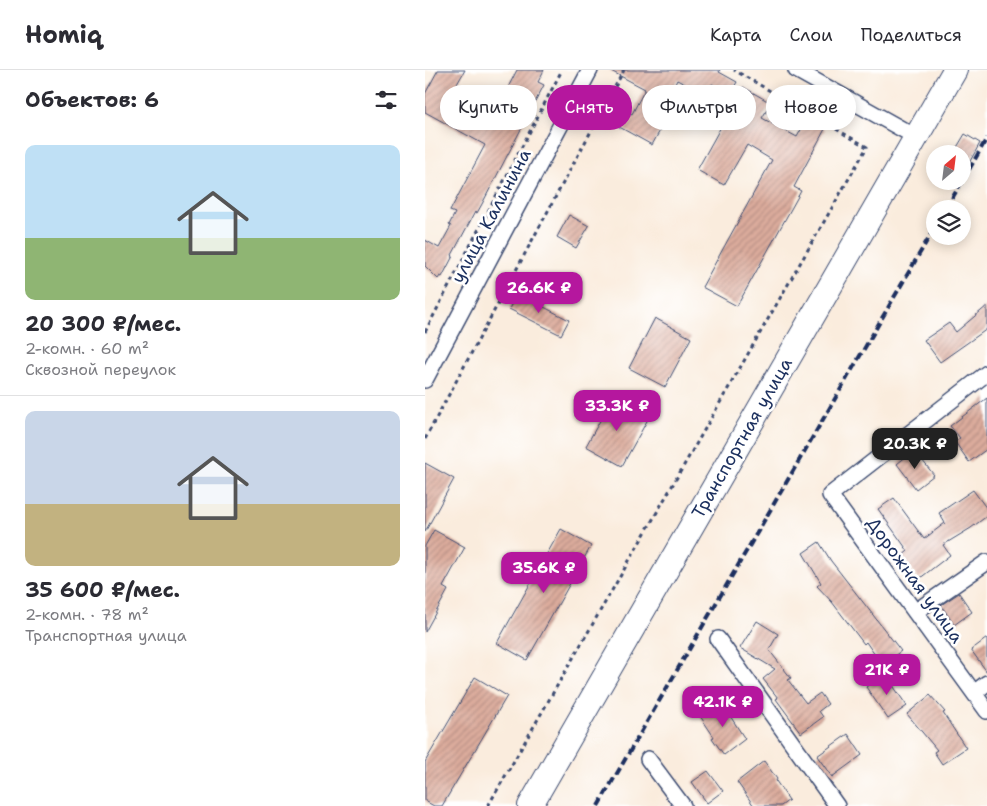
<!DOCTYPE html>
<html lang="ru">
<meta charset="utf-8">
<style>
body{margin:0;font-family:"Shantell Sans",sans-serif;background:#f7f7f7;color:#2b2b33;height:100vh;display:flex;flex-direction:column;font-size:19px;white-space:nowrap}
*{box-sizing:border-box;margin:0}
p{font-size:16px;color:#7c7c81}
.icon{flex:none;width:28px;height:28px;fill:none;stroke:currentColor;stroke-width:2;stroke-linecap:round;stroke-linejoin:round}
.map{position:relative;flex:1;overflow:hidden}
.side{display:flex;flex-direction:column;background:#fff;width:425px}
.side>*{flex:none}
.banner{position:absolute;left:15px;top:15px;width:471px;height:45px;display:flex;gap:10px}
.needle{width:32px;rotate:28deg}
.fabs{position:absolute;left:501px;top:75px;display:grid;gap:10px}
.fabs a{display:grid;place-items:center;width:45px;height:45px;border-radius:50%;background:#fff;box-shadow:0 2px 12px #0003;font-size:25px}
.price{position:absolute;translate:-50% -42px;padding:0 11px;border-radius:10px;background:#b5179e;color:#fff;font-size:16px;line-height:32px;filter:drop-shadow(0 1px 2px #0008)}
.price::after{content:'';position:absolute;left:50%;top:30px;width:15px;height:11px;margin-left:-8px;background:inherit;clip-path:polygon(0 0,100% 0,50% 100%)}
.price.current{background:#222;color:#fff}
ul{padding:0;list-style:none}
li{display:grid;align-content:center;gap:10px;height:265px;padding:0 25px}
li+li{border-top:1px solid #e1e1e2}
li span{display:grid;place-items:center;height:155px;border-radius:10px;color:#555}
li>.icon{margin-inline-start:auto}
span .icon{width:90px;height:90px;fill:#fffc;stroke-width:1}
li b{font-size:21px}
h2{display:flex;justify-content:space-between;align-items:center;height:60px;padding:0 25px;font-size:21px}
.tag{padding:0 18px;border-radius:22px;background:#fff;box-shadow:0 2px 12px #0003;font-size:18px;line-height:45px}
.tag.current{background:#b5179e;color:#fff}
header{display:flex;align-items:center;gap:30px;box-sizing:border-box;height:70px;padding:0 25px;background:#fff;border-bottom:1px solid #e1e1e2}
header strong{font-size:24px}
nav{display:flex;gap:28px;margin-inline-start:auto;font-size:18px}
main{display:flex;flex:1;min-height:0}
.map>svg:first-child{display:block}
</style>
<header>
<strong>Homiq</strong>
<nav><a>Карта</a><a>Слои</a><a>Поделиться</a></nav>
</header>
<main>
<section class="side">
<h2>Объектов: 6<svg class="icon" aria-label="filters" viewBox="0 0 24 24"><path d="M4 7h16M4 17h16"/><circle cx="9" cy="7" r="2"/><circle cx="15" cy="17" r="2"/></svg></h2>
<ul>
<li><span style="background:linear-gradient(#bfe0f5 60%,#8fb573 0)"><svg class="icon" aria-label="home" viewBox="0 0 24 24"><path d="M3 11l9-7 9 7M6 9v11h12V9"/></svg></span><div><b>20 300 ₽/мес.</b><p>2-комн. · 60 m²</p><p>Сквозной переулок</p></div></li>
<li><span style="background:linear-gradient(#c9d6e8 60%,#c2b280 0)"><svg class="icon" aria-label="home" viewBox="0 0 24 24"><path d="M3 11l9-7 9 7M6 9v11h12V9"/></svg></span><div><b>35 600 ₽/мес.</b><p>2-комн. · 78 m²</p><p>Транспортная улица</p></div></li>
</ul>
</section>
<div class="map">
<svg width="562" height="736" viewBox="0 0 562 736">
<defs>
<pattern id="building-hatch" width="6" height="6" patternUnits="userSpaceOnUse" patternTransform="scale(1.25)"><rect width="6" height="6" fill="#dcac9c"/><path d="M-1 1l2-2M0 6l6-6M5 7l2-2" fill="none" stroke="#b28c82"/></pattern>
</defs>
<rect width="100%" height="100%" fill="#fff"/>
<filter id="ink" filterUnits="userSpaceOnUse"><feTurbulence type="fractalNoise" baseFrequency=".02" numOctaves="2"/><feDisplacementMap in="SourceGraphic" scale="10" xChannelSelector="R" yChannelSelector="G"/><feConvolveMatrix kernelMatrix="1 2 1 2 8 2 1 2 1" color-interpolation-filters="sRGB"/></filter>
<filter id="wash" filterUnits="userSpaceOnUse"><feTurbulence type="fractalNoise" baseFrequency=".0096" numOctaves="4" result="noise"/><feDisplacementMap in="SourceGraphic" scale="20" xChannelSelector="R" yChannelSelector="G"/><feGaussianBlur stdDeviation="1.12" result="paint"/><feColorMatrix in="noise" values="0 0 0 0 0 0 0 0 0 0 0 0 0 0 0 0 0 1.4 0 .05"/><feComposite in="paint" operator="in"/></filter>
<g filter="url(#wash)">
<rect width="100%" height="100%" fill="#faecdd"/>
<g id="blocks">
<path fill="url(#building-hatch)" d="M 13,0 L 40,0 L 28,21 L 64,40 L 70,27 L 76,31 L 92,0 L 119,0 L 113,12 L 119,15 L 57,134 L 52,143 L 50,142 L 27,185 L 28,186 L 17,207 L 15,206 L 13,209 L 0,196 L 0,170 L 14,178 L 26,156 L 24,155 L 30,143 L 25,141 L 60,75 L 0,42 L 0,24 Z
M 184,0 L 295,0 L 294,2 L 312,12 L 305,24 L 287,14 L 281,25 L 252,10 L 236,42 L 243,46 L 227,75 L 178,48 L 187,33 L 207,44 L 220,19 Z
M 318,17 L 346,33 L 337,48 L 372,67 L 390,34 L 401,40 L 392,55 L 400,59 L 369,117 L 376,121 L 312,236 L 277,217 L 347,90 L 322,75 L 299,115 L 272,100 Z
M 540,64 L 555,73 L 538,104 L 538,84 L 528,84 Z
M 144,145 L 164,156 L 151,178 L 132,167 Z
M 92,223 L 144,250 L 136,265 L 84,239 Z
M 562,236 L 562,259 L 515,292 L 499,270 L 524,253 L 531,262 Z
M 230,248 L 266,268 L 240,317 L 204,298 Z
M 562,328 L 562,379 L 544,392 L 530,372 L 535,368 L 525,356 Z
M 187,329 L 223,349 L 197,396 L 161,376 Z
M 489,380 L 509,405 L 491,419 L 472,394 Z
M 0,393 L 29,409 L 0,462 Z
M 548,420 L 562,439 L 562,446 L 546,458 L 518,475 L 525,485 L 494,509 L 477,486 L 483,481 L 453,439 L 469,428 L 499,469 L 520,453 L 514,443 Z
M 136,459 L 166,476 L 102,590 L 72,573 Z
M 9,460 L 40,477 L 18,517 L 23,520 L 0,562 L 0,476 Z
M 394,472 L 406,491 L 476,581 L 457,595 L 441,572 L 439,574 L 407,532 L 392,516 L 396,513 L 378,483 Z
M 534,523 L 547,542 L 529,555 L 516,535 Z
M 332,551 L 353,564 L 344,580 L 366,608 L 363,610 L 381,633 L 395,623 L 403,634 L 394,641 L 398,647 L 376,663 L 351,629 L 353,628 L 338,609 L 350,599 L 315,578 Z
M 562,568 L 562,602 L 546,580 Z
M 460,604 L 482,636 L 463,649 L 441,617 Z
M 50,607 L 82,626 L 17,736 L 9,736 L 0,731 L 0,692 Z
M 505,625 L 520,642 L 518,643 L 541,678 L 517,694 L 509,682 L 512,680 L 482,644 Z
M 296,632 L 320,669 L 299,685 L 287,668 L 289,667 L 275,646 Z
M 423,664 L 437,685 L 407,707 L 392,686 Z
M 339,691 L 352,709 L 351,711 L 364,730 L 356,736 L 329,736 L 312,712 Z
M 283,701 L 298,721 L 282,733 L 267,712 Z"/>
</g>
</g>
<g filter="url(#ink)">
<use href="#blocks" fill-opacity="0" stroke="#3c4b71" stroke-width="1"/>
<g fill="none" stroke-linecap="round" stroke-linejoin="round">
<defs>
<path id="street" d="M 371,0 L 491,67
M 562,303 L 405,425 L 562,641
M 0,310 L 165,0
M 490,542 L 562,492
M 293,569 L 412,736
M 549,623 L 562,613
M 223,689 L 258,736"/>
<path id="primary" d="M 105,736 L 530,0"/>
</defs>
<use href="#street" stroke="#3c4b71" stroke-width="18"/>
<use href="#primary" stroke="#3c4b71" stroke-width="26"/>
<path stroke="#3c4b71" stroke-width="3" stroke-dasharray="4 4" stroke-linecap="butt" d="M 0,262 L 137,0
M 0,369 L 199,0
M 63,736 L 442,77 L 309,0"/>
<use href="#street" stroke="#fff" stroke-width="15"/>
<use href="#primary" stroke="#fff" stroke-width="24"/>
<path stroke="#1b2f5e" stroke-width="4" stroke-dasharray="8 4" stroke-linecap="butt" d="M 538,110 L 562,68
M 521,139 L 537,111
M 173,736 L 510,157"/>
</g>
</g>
<g text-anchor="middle" stroke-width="5" stroke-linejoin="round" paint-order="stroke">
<g font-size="18" fill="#1b2f5e" stroke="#fff">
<text transform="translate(66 146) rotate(-62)" y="6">улица Калинина</text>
<text transform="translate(317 368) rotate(-60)" y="6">Транспортная улица</text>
<text transform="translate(490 510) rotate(54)" y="6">Дорожная улица</text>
</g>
</g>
</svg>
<div class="fabs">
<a><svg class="needle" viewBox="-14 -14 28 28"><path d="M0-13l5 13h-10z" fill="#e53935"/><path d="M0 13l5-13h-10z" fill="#7c7c81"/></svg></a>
<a><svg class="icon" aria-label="layers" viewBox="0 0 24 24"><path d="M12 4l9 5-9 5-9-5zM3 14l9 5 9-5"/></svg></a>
</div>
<b class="price" style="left:114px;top:244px">26.6K ₽</b>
<b class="price" style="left:192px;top:362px">33.3K ₽</b>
<b class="price current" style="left:490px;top:400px">20.3K ₽</b>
<b class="price" style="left:119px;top:524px">35.6K ₽</b>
<b class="price" style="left:462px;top:626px">21K ₽</b>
<b class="price" style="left:298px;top:658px">42.1K ₽</b>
<div class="banner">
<a class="tag">Купить</a>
<a class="tag current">Снять</a>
<a class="tag">Фильтры</a>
<a class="tag">Новое</a>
</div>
</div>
</main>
